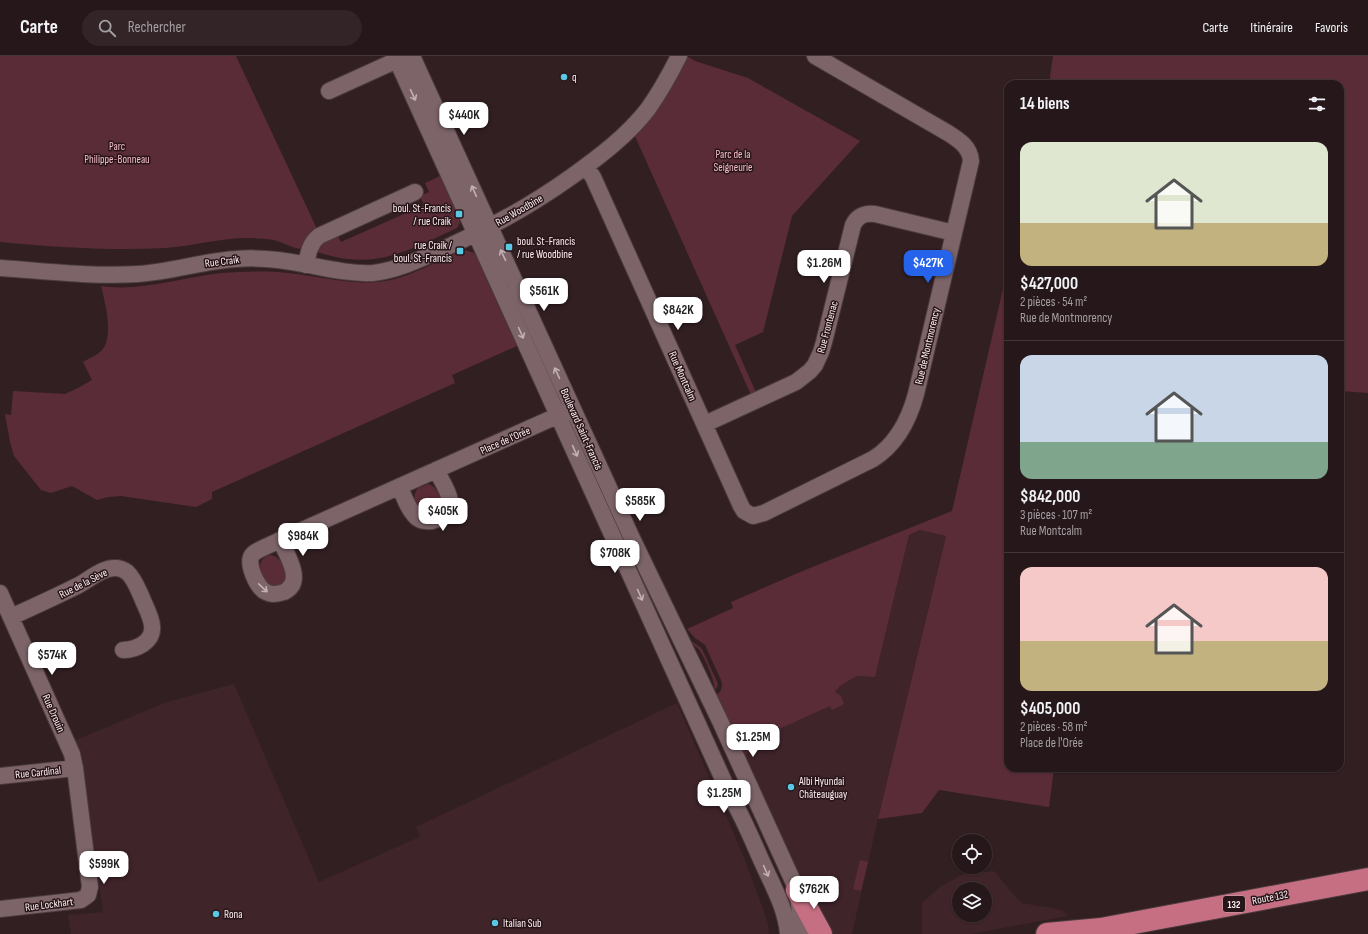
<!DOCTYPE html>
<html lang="fr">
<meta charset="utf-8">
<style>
body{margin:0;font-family:"Sofia Sans Condensed",sans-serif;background:#322427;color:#f1f3f6;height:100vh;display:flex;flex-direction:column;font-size:15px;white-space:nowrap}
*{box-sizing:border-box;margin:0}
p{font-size:13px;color:#a49fa2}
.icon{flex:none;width:22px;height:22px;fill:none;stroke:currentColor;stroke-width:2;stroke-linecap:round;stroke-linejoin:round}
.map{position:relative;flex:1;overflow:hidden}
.panel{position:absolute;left:1004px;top:24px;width:340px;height:692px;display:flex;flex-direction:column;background:#26171a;border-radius:12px;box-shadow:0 1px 3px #0004,0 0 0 1px #423639}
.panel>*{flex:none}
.controls{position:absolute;left:952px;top:778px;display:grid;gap:8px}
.controls a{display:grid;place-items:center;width:40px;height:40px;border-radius:50%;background:#26171a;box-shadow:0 1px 3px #0004,0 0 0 1px #423639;font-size:20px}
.price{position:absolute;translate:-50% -34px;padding:0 9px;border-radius:8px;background:#fff;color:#222;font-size:13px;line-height:26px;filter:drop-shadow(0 1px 2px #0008)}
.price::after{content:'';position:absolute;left:50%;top:24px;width:12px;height:9px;margin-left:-6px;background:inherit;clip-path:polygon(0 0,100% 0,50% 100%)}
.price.active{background:#2563eb;color:#fff}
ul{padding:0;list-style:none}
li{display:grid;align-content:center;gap:8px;height:212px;padding:0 16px}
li+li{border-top:1px solid #423639}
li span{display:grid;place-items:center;height:124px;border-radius:12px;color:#555}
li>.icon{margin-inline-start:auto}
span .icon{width:72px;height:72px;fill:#fffc;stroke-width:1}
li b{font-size:17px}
h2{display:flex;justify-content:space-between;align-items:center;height:48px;padding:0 16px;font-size:17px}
header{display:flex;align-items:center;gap:24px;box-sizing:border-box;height:56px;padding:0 20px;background:#26171a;border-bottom:1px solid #423639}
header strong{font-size:19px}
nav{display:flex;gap:22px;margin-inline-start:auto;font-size:14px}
.search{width:280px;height:36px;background:#322427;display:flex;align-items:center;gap:10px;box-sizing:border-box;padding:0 14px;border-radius:22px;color:#a49fa2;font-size:15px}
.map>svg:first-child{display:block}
</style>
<header>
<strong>Carte</strong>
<div class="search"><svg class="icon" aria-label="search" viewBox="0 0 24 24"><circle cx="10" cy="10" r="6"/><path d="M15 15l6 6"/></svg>Rechercher</div>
<nav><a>Carte</a><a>Itinéraire</a><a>Favoris</a></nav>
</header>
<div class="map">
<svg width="1368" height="878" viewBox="0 0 1368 878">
<rect width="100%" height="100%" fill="#321f22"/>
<path fill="#3f242a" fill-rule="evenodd" d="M 920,474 L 946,480 L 878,763 L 852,878 L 826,878 L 737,691 L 835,636 L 840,630 L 857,620 L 875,621 L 909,479 Z
M 234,628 L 319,826 L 419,781 L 420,780 L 416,771 L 677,647 L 743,799 L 762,850 L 768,868 L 769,878 L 71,878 L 68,859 L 103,856 L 83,709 L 74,685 L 164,647 Z
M 973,813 L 986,816 L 994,815 L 1013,838 L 1022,847 L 1057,853 L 1063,855 L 1068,860 L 970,878 L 922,878 L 922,847 L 941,830 ZM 959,833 L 985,833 L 985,859 L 959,859 Z"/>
<path fill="#5a2c37" d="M 0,0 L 236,0 L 317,173 L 303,193 C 290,192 288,188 277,185 C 270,182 260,183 253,182 C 223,181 194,190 165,192 C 110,195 55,191 0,186 Z
M 687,0 L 695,5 L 748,22 L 860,85 L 792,160 L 763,276 L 735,289 L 757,339 L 752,341 L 634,78 Z
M 1053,0 L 1368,0 L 1368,337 L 1340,335 L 1340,28 L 1049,28 Z
M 440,120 L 459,162 L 460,167 L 457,172 C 422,188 388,208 348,203 C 337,202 327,199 317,196 C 320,186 329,184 338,180 L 341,186 L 424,149 L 420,140 L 429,136 L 425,127 Z
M 465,194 L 474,197 L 477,202 L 517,290 L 452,319 L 455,327 L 212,436 L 212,443 L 196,451 L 121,440 L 108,441 L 97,444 L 72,430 L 51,437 L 41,434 L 14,400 L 10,386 L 5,358 L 11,359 L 13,335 L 65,338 L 78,332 L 92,324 L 83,306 C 89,302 98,299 102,294 C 114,281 105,246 101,230 C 140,236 183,221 222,217 C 240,216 259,215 277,216 C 315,218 352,232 391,224 C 417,218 440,203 465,194 Z
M 1008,211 L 1008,712 L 1054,712 L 1049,751 L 939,734 L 922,757 L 878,763 L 946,480 L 920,474 L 909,479 L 875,621 L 857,620 L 840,630 L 835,636 L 841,640 L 844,648 L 832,654 L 830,650 L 750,686 L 754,694 L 741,700 L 716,639 C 722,636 723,630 721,624 L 705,589 L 695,582 L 687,573 L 733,552 L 731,546 L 805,514 L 952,455 Z
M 428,428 C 441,431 447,456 431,458 C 429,458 424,457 421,456 C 416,448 411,441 418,432 Z
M 270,499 C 281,500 287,514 286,524 L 278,531 C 276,530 272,531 269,529 C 258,522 255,503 270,499 Z
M 690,584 L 700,591 L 703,595 L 718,628 L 717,631 L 715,634 C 713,621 707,607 700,595 C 697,590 692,590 690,584 Z
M 860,804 L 868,806 L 861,835 L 853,833 Z"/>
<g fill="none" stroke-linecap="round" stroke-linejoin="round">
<defs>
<path id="minor" d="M 395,0 L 731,741 C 744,763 753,786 763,808 C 773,830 786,853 788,878
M 412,0 L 631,480 L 720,665 L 797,834 L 803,878
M 329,35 L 406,0
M 586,111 L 593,121 L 741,450 L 744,455 L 753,460 L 764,457 L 873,403 C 897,388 909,364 916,338 L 971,105 C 970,91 959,84 948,77 L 815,0
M 306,209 C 308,197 310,187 319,180 L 415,136
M 0,212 C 46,215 92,221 138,218 C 171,216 203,205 236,203 C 260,201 285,204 308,209 C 329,213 351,218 373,217 C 401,214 426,200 452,189 C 494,170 533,148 571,121 C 599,101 627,80 648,53 C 660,36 670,18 679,0
M 705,368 L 796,326 L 810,315 L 815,309 L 821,296 L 824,286 L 853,169 C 858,159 865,157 875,158 L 954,177
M 400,431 C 404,441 408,453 416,461 C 427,471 451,462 450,445 C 449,435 441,424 436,414
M 280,484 C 287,499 305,526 284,536 C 278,538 271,539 266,536 C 257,532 245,506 253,498 C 258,493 273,488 280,484 L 568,355
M 0,537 L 72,698 L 75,712 L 90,831 L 88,839 L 81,844 L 0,853
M 11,561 C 33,551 55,541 77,530 C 89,524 101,512 115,512 C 119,512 123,513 127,516 C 134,522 138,533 142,542 C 148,557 161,576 143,588 C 137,592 131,594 123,594
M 0,720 L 75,712"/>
<path id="highway" d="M 797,834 L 821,878
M 1047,878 L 1101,873 L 1368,823"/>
</defs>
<use href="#minor" stroke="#4b3b3e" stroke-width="18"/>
<use href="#highway" stroke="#4b3b3e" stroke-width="24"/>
<use href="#minor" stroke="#7c6468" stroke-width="16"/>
<use href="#highway" stroke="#c76f82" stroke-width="22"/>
</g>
<defs><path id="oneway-shaft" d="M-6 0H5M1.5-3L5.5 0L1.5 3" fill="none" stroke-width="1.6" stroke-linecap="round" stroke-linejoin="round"/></defs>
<g stroke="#c3b0b3">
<use href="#oneway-shaft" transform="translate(413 39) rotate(65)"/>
<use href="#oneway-shaft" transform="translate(474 135) rotate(-114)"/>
<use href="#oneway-shaft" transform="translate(503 199) rotate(-115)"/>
<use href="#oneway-shaft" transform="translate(521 277) rotate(66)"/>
<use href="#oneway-shaft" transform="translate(557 317) rotate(-115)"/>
<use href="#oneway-shaft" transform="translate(575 395) rotate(66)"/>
<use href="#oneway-shaft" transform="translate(263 532) rotate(43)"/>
<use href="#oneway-shaft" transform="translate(640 539) rotate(66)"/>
<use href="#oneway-shaft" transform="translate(766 815) rotate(66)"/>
</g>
<g fill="#58c8e4" stroke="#281519" stroke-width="1.5">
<circle cx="564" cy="21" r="4"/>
<rect x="455" y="154" width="8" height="8" rx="2"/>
<rect x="505" y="187" width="8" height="8" rx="2"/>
<rect x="456" y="191" width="8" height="8" rx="2"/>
<circle cx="791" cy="731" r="4"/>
<circle cx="216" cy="858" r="4"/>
<circle cx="495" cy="867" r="4"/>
</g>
<g text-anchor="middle" stroke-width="3" stroke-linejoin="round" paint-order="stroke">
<rect fill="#281519" stroke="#bdaeb0" stroke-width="1" x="1223" y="840" width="22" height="16" rx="3"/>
<g font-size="10" font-weight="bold" fill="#fdeff1">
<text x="1234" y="852">132</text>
</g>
<g font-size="11" fill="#fdeff1" stroke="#281519" text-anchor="start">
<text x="572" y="25">q</text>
<text x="451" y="156" text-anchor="end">boul. St-Francis<tspan x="451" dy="13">/ rue Craik</tspan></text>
<text x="517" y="189">boul. St-Francis<tspan x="517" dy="13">/ rue Woodbine</tspan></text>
<text x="452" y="193" text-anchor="end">rue Craik /<tspan x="452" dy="13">boul. St-Francis</tspan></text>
<text x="799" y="729">Albi Hyundai<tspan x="799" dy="13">Châteauguay</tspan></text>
<text x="224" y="862">Rona</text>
<text x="503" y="871">Italian Sub</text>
</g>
<g font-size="11" fill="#f5bec8" stroke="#281519">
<text x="117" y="94">Parc<tspan x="117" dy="13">Philippe-Bonneau</tspan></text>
<text x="733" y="102">Parc de la<tspan x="733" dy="13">Seigneurie</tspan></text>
</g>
<g font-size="11" fill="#fdeff1" stroke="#281519">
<text transform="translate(519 154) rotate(-30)" y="4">Rue Woodbine</text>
<text transform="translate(222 205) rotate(-7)" y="4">Rue Craik</text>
<text transform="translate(827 271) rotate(-75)" y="4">Rue Frontenac</text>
<text transform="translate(927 290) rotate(-77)" y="4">Rue de Montmorency</text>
<text transform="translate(683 320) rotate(66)" y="4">Rue Montcalm</text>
<text transform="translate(582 373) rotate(66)" y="4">Boulevard Saint-Francis</text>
<text transform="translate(505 384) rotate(-24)" y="4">Place de l'Orée</text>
<text transform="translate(83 527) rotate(-27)" y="4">Rue de la Sève</text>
<text transform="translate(54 657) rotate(66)" y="4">Rue Drouin</text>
<text transform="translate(38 716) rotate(-6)" y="4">Rue Cardinal</text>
<text transform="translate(1270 841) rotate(-11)" y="4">Route 132</text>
<text transform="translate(49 848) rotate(-7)" y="4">Rue Lockhart</text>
</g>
</g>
</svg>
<div class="controls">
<a><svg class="icon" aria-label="locate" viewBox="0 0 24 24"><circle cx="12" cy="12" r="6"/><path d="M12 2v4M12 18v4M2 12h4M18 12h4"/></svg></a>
<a><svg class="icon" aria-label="layers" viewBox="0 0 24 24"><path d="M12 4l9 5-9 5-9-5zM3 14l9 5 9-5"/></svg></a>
</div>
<b class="price" style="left:464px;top:80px">$440K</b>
<b class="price" style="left:824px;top:228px">$1.26M</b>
<b class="price active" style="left:928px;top:228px">$427K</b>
<b class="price" style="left:544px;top:256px">$561K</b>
<b class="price" style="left:678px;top:275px">$842K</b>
<b class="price" style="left:640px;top:466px">$585K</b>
<b class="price" style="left:443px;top:476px">$405K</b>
<b class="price" style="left:303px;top:501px">$984K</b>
<b class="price" style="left:615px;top:518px">$708K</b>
<b class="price" style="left:52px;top:620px">$574K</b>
<b class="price" style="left:753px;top:702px">$1.25M</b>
<b class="price" style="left:724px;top:758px">$1.25M</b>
<b class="price" style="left:104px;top:829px">$599K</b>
<b class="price" style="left:814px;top:854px">$762K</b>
<section class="panel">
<h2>14 biens<svg class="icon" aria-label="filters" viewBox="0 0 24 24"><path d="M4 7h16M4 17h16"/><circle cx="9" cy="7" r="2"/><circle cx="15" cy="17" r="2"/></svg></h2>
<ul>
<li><span style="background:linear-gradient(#dfe7d0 65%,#c2b280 0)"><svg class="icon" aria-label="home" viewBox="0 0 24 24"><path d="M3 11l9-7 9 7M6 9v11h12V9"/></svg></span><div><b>$427,000</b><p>2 pièces · 54 m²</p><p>Rue de Montmorency</p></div></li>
<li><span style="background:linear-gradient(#c9d6e8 70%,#7fa58c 0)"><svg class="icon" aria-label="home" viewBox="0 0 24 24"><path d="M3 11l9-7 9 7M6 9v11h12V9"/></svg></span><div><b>$842,000</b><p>3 pièces · 107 m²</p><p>Rue Montcalm</p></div></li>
<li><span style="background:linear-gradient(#f6c9c9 60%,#c2b280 0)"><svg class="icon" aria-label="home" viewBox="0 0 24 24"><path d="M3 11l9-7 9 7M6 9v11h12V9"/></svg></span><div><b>$405,000</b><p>2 pièces · 58 m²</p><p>Place de l'Orée</p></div></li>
</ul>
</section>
</div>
